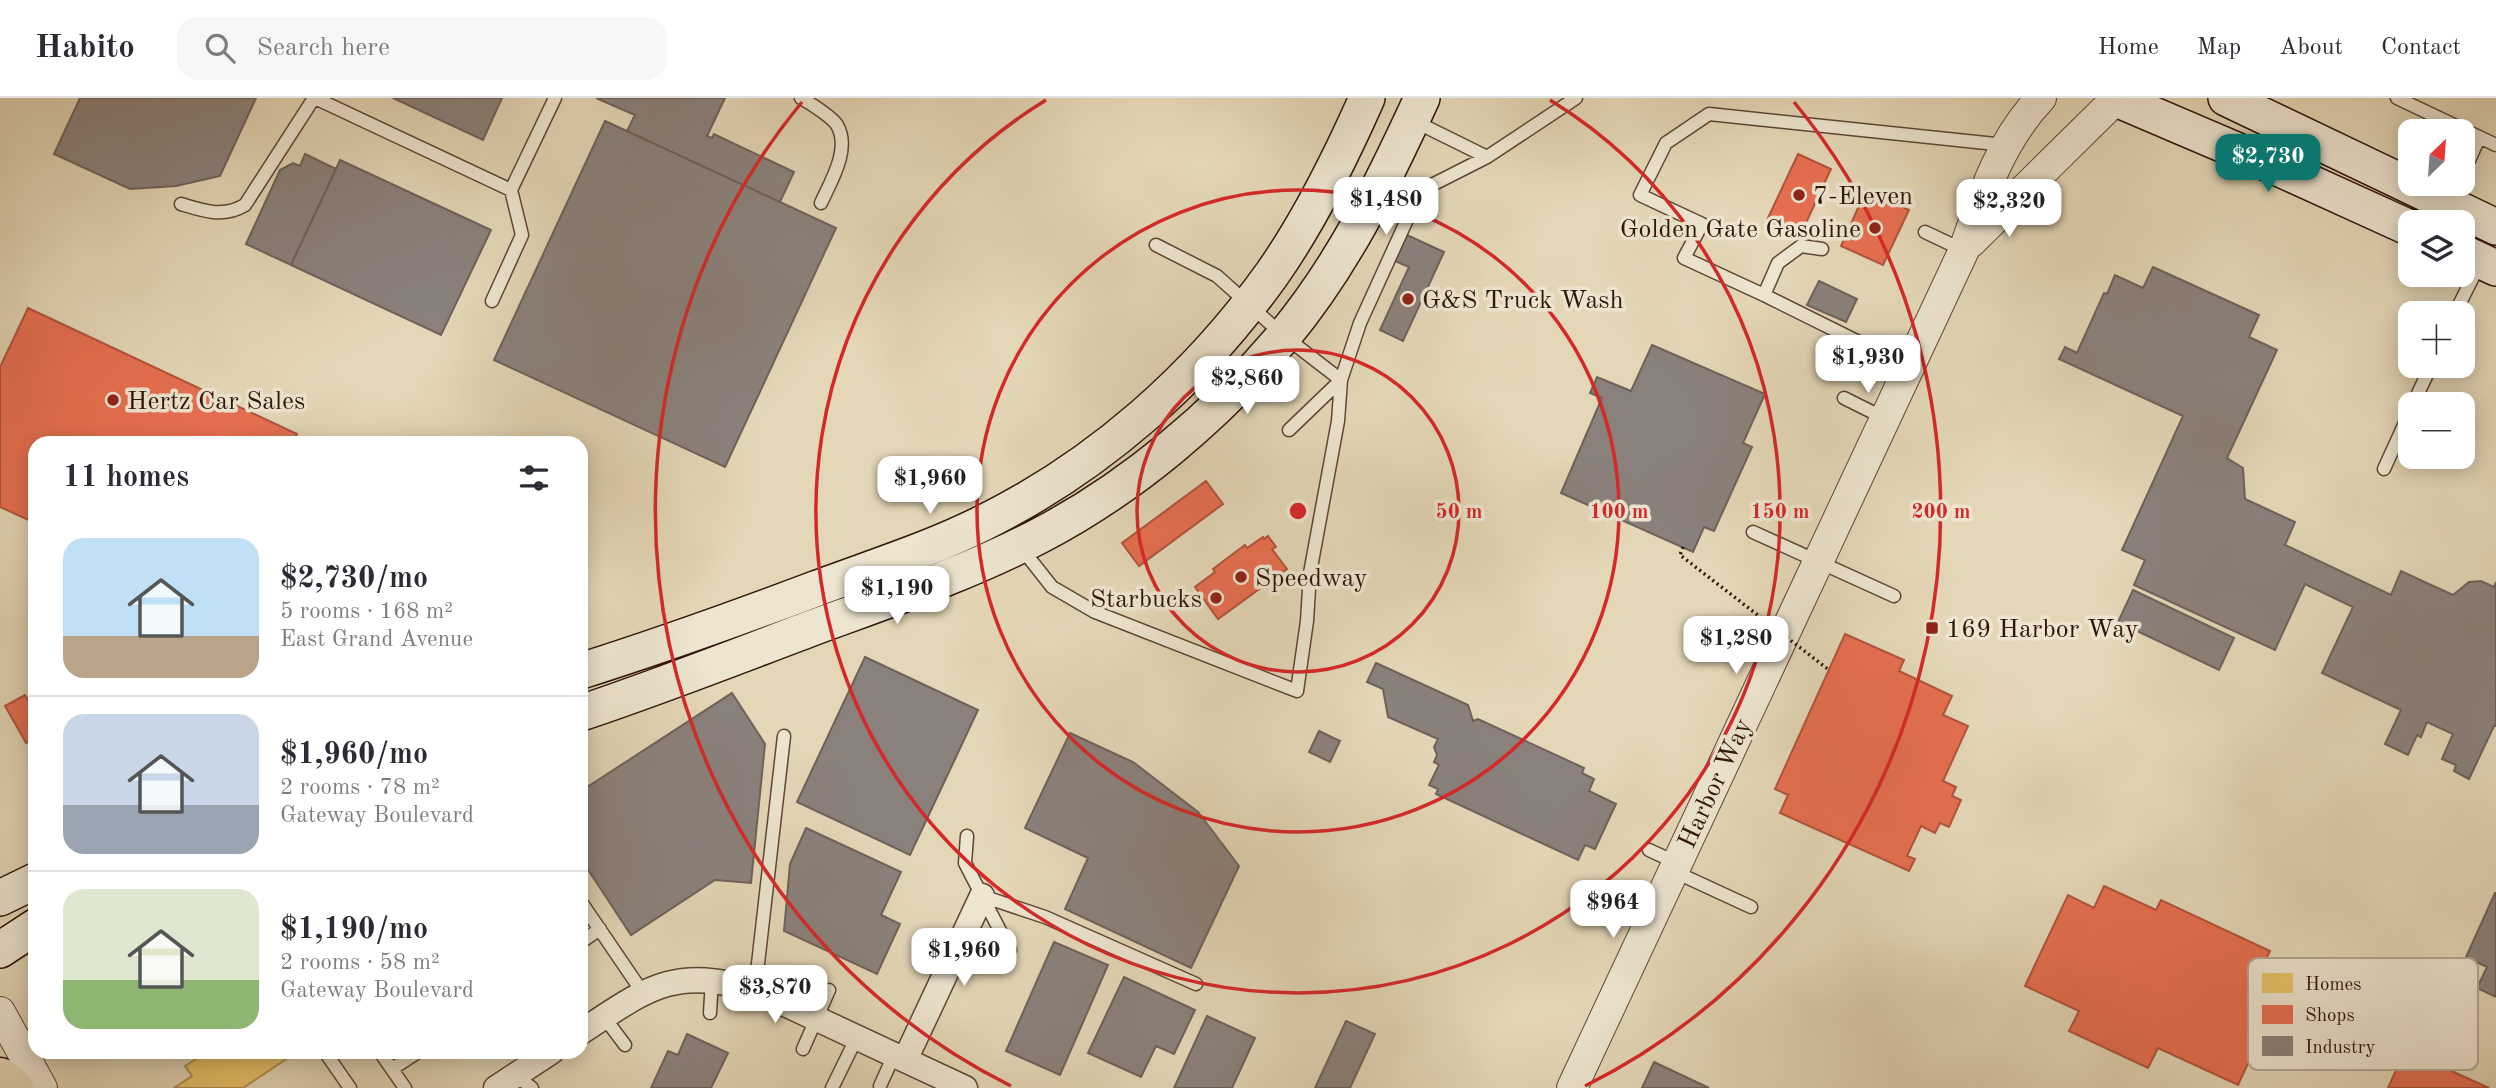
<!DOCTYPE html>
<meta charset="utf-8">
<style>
body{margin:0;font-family:"Old Standard TT",serif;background:#f7f7f7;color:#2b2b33;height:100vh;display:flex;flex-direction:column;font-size:26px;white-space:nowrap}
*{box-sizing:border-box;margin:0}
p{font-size:23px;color:#7c7c81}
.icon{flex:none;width:38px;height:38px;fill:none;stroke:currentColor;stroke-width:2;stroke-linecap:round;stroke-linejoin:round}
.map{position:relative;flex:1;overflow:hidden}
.drawer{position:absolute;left:28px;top:338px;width:560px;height:623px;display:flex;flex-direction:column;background:#fff;border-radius:21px;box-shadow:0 4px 18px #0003}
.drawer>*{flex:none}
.needle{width:46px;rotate:25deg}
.fabs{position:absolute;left:2398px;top:21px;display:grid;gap:14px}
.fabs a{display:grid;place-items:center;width:77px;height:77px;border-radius:14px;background:#fff;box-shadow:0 4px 18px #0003;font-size:35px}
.price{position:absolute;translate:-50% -60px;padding:0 16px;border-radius:14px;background:#fff;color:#222;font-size:23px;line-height:46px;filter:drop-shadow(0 2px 4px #0008)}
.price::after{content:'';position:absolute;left:50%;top:42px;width:21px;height:16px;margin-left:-10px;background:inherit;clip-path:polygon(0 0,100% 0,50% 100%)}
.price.on{background:#0f766e;color:#fff}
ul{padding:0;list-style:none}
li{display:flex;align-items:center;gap:21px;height:175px;padding:0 35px}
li+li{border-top:2px solid #e1e1e2}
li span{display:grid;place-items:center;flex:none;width:196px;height:140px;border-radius:21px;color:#555}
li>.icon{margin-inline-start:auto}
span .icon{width:84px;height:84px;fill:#fffc;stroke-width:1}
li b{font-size:30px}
h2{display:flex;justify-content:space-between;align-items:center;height:84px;padding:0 35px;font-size:30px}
header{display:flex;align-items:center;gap:42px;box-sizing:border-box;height:98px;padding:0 35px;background:#fff;border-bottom:2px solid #e1e1e2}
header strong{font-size:33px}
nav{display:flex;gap:38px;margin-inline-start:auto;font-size:24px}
.search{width:490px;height:63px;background:#f7f7f7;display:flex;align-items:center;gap:18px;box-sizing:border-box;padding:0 24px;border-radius:21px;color:#7c7c81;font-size:26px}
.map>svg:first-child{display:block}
</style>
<header>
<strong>Habito</strong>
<div class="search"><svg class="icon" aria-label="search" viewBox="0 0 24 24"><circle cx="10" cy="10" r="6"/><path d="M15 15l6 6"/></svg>Search here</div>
<nav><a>Home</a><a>Map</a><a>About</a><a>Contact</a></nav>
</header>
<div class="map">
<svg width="2496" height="990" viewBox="0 0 2496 990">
<rect width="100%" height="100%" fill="#e4d7b7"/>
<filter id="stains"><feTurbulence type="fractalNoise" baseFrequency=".00286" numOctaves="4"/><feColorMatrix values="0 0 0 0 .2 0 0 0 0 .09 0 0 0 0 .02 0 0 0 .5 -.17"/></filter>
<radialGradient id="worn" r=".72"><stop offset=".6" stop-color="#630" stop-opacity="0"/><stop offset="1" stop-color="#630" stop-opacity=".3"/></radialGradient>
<path fill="#e9c46a" stroke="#b2904d" stroke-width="2" d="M 207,954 L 297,954 L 243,990 L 174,990 L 192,978 L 185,968 Z"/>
<path fill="#e76f51" stroke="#b0543c" stroke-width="2" d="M 1798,56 L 1831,71 L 1800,138 L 1767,122 Z
M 1866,92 L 1909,112 L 1883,167 L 1841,148 Z
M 28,210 L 297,336 L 293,345 L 35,345 L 35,425 L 0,409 L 0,269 Z
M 1206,383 L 1223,406 L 1139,468 L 1122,445 Z
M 1268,438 L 1276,449 L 1272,451 L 1287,471 L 1218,521 L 1195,489 L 1215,474 L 1213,471 L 1245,447 L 1247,450 L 1263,439 L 1264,441 Z
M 1845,536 L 1904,562 L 1899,573 L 1952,598 L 1943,617 L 1968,628 L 1943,683 L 1956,689 L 1952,698 L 1961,702 L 1949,729 L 1940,725 L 1935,735 L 1921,728 L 1907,758 L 1915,761 L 1909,773 L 1780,715 L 1788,697 L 1775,691 Z
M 25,597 L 35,614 L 35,640 L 26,645 L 5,608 Z
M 2104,788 L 2156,812 L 2161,802 L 2270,853 L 2255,885 L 2280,897 L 2238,987 L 2158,950 L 2148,970 L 2069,933 L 2079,913 L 2025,888 L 2068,797 L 2094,810 Z
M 2405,952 L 2489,990 L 2388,990 Z"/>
<path fill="#8a817c" stroke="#6f615a" stroke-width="2" d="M 80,0 L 256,0 L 220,78 L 176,88 L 130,91 L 54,56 Z
M 393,0 L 502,0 L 483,42 Z
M 596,0 L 725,0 L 707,38 L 712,40 L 714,36 L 794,74 L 780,104 L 627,33 L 635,17 Z
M 605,23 L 836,130 L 725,369 L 494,262 Z
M 305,56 L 336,71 L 291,167 L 246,146 L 280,72 L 293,65 L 300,68 Z
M 340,62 L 491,132 L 441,237 L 291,167 Z
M 1407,137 L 1444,154 L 1403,243 L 1380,232 L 1409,169 L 1395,163 Z
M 2153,169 L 2259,217 L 2249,239 L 2277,252 L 2227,360 L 2243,370 L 2245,401 L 2295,424 L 2285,447 L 2391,497 L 2401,473 L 2453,497 L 2469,484 L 2481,483 L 2494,489 L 2496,484 L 2496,628 L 2494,628 L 2469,681 L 2454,673 L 2456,667 L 2442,661 L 2453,636 L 2427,624 L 2421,639 L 2417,637 L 2408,657 L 2385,646 L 2401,612 L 2322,575 L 2353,509 L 2305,486 L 2275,552 L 2134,487 L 2145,462 L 2122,452 L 2183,318 L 2059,261 L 2065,249 L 2077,255 L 2104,195 L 2107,196 L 2115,177 L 2143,190 Z
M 1819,183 L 1857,201 L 1846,224 L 1807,207 Z
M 1652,247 L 1765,296 L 1743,345 L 1752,349 L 1714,433 L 1704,429 L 1693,454 L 1561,395 L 1602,300 L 1590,295 L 1597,279 L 1631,293 Z
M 2133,492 L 2234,540 L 2219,572 L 2118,524 Z
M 865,559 L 978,612 L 910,757 L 797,704 Z
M 1376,565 L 1468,607 L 1473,623 L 1478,621 L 1584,670 L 1582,675 L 1594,681 L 1589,693 L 1616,706 L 1595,751 L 1585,747 L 1578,762 L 1436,696 L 1438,691 L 1429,687 L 1439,667 L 1434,664 L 1437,657 L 1434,649 L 1438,641 L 1388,619 L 1383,591 L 1367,584 Z
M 732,595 L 765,646 L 751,785 L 715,782 L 631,837 L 581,761 L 581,693 Z
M 1319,633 L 1340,643 L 1330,664 L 1309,654 Z
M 1070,635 L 1133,664 L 1198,714 L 1239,768 L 1191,870 L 1065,811 L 1088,760 L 1025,730 Z
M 806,730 L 901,774 L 881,817 L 900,826 L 877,876 L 784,833 L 790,766 Z
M 2495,795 L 2496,795 L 2496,899 L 2477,890 L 2487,869 L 2466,859 Z
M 1054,844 L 1108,867 L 1060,977 L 1006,953 Z
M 1124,879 L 1195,912 L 1174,956 L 1156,948 L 1141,979 L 1088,955 Z
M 1207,918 L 1255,940 L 1232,990 L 1174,990 Z
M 1346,923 L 1375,936 L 1350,990 L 1315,990 Z
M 687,936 L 728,955 L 711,990 L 651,990 L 668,953 L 678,957 Z
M 1654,964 L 1709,990 L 1642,990 Z"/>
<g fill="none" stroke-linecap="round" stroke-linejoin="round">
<defs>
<path id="service" d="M 315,0 L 511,92 L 555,0
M 801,0 C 810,5 832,19 837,27 C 851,51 831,83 821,105
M 2397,0 L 2496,47
M 1412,22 L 1487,59 L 1576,0
M 2462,78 L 2479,40
M 181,106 C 204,113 223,120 245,107 L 314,0
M 1925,134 L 1963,152
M 1156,147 L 1217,178 L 1284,238 L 1341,282 L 1289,332
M 1764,197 L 1778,165 L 1801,148 L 1822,151
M 492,203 L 522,137 L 511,92
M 2455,215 L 2480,165
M 1909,269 L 1764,197 L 1684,160 L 1702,126 L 1640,97 L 1666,45 L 1709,16 L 2005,47
M 1844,300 L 1884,320
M 2413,306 L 2431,268
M 2384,371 L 2410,314
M 1753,434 L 1894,498
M 1022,451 L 1052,489 L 1095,514 L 1297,593 L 1307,523 L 1310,475 L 1338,323 L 1341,282 L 1360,225 L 1420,93 L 1487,59
M 967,738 L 965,765 L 1010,852
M 1649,752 L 1677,765
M 1673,773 L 1751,809
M 982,798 L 1045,819 L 1196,886
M 1621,801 L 1653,816
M 581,804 L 643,895
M 581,844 L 600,831
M 755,892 L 784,638
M 710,915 L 712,882
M 604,919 L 625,947
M 803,951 L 829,892
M 325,954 L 350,990
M 380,954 L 405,990
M 392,971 L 418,954
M 515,977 L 532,990
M 880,988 L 894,957
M 832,990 L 857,939"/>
<path id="minor" d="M 581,934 C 648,890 673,868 755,892 L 965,990
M 905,962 L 982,798
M 496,990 L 551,954"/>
<path id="tertiary" d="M 1971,144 L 2116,1
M 0,914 L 42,990
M 1572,990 L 1964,152 C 1983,97 2000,43 2041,0"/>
<path id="secondary" d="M 2114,0 L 2278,70 L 2410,130
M 2226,0 L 2496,129
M 2462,154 L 2496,170
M 581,573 C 660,548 738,520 815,491 C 871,470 929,452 983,425 C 1098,368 1197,281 1272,176 C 1310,122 1340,61 1367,0
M 581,615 C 659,589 735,559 812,530 C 888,502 966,476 1039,438 C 1131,390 1215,319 1283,239 C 1343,167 1383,85 1422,0
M 0,800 L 35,783
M 0,852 L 35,829"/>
<path id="primary" d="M 0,979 L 14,990"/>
</defs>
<use href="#service" stroke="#5d4635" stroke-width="15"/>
<use href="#minor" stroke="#5d4635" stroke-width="27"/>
<use href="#tertiary" stroke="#5d4635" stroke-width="32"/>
<use href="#secondary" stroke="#30150a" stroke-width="38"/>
<use href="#primary" stroke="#30150a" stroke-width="41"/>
<use href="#service" stroke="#ede5d0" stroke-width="12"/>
<use href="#minor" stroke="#ede5d0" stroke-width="24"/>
<use href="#tertiary" stroke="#ede5d0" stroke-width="30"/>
<use href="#secondary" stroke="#ede5d0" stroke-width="35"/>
<use href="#primary" stroke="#e4d7b7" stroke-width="38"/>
<path stroke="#30150a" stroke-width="3.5" stroke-dasharray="2 3.5" stroke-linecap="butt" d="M 1683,449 L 1680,457 L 1829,572"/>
</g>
<g fill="none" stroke="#d62828" stroke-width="3.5">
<circle cx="1298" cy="413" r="161"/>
<circle cx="1298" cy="413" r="321"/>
<path d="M1550 2A482 482 0 1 1 1046 2"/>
<path d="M1011 988A643 643 0 0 1 802 4M1794 4A643 643 0 0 1 1585 988"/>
</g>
<g fill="#8f2418" stroke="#ede5d0" stroke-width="2.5">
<circle cx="1799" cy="97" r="7"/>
<circle cx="1875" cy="130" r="7"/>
<circle cx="1408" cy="201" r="7"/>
<circle cx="113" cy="302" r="7"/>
<circle cx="1241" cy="479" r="7"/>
<circle cx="1216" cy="500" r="7"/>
<rect x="1925" y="523" width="14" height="14" rx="3.5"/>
</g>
<g text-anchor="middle" stroke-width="7" stroke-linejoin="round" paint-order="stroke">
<g font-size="26" fill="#30150a" stroke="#ede5d0" text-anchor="start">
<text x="1813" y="106">7-Eleven</text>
<text x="1861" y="139" text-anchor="end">Golden Gate Gasoline</text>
<text x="1422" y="210">G&amp;S Truck Wash</text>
<text x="127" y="311">Hertz Car Sales</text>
<text x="1255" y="488">Speedway</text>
<text x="1202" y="509" text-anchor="end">Starbucks</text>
<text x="1946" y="539">169 Harbor Way</text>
</g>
<g font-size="26" fill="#30150a" stroke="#ede5d0">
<text transform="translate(1714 685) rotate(-65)" y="9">Harbor Way</text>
</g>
</g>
<rect x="2248" y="860" width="230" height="112" rx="10" fill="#ede5d0" stroke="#b4a795" stroke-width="2"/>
<rect x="2262" y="875" width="31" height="20" fill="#e9c46a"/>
<rect x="2262" y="907" width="31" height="19" fill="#e76f51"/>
<rect x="2262" y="938" width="31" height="20" fill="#8a817c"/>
<g font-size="19" fill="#30150a">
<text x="2305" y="892">Homes</text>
<text x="2305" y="923">Shops</text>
<text x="2305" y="955">Industry</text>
</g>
<circle cx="1298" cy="413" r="10" fill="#d62828" stroke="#ede5d0" stroke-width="3.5"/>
<g font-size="21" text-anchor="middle" font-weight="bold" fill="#d62828" stroke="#ede5d0" stroke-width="7" stroke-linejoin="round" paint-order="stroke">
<text x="1459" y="420">50 m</text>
<text x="1619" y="420">100 m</text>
<text x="1780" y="420">150 m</text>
<text x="1941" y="420">200 m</text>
</g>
<rect width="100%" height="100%" filter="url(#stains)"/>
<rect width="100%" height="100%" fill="url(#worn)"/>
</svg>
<div class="fabs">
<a><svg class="needle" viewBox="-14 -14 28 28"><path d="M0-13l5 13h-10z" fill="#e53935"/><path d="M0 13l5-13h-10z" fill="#7c7c81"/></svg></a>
<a><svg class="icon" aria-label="layers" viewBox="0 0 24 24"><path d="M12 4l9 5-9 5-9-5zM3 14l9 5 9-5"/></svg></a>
<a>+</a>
<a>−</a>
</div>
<b class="price on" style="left:2268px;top:96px">$2,730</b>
<b class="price" style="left:1386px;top:139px">$1,480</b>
<b class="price" style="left:2009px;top:141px">$2,320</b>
<b class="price" style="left:1868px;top:297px">$1,930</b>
<b class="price" style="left:1247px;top:318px">$2,860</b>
<b class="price" style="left:930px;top:418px">$1,960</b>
<b class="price" style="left:897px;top:528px">$1,190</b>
<b class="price" style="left:1736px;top:578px">$1,280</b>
<b class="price" style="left:1613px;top:842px">$964</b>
<b class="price" style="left:964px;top:890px">$1,960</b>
<b class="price" style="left:775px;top:927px">$3,870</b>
<section class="drawer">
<h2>11 homes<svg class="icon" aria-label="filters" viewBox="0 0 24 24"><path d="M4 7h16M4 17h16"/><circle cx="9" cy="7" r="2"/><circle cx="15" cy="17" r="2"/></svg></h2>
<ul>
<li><span style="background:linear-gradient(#bfe0f5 70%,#b9a48a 0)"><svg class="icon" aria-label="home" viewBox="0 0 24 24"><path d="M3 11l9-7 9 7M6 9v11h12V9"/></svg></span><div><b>$2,730/mo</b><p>5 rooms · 168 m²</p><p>East Grand Avenue</p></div></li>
<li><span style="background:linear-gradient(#c9d6e8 65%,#9aa5b1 0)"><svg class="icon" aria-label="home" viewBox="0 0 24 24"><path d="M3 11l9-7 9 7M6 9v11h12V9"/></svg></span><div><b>$1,960/mo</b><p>2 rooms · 78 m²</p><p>Gateway Boulevard</p></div></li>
<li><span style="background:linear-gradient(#dfe7d0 65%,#8fb573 0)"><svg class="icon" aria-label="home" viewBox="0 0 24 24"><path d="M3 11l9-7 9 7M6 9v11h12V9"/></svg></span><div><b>$1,190/mo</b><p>2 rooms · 58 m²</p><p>Gateway Boulevard</p></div></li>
</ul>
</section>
</div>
